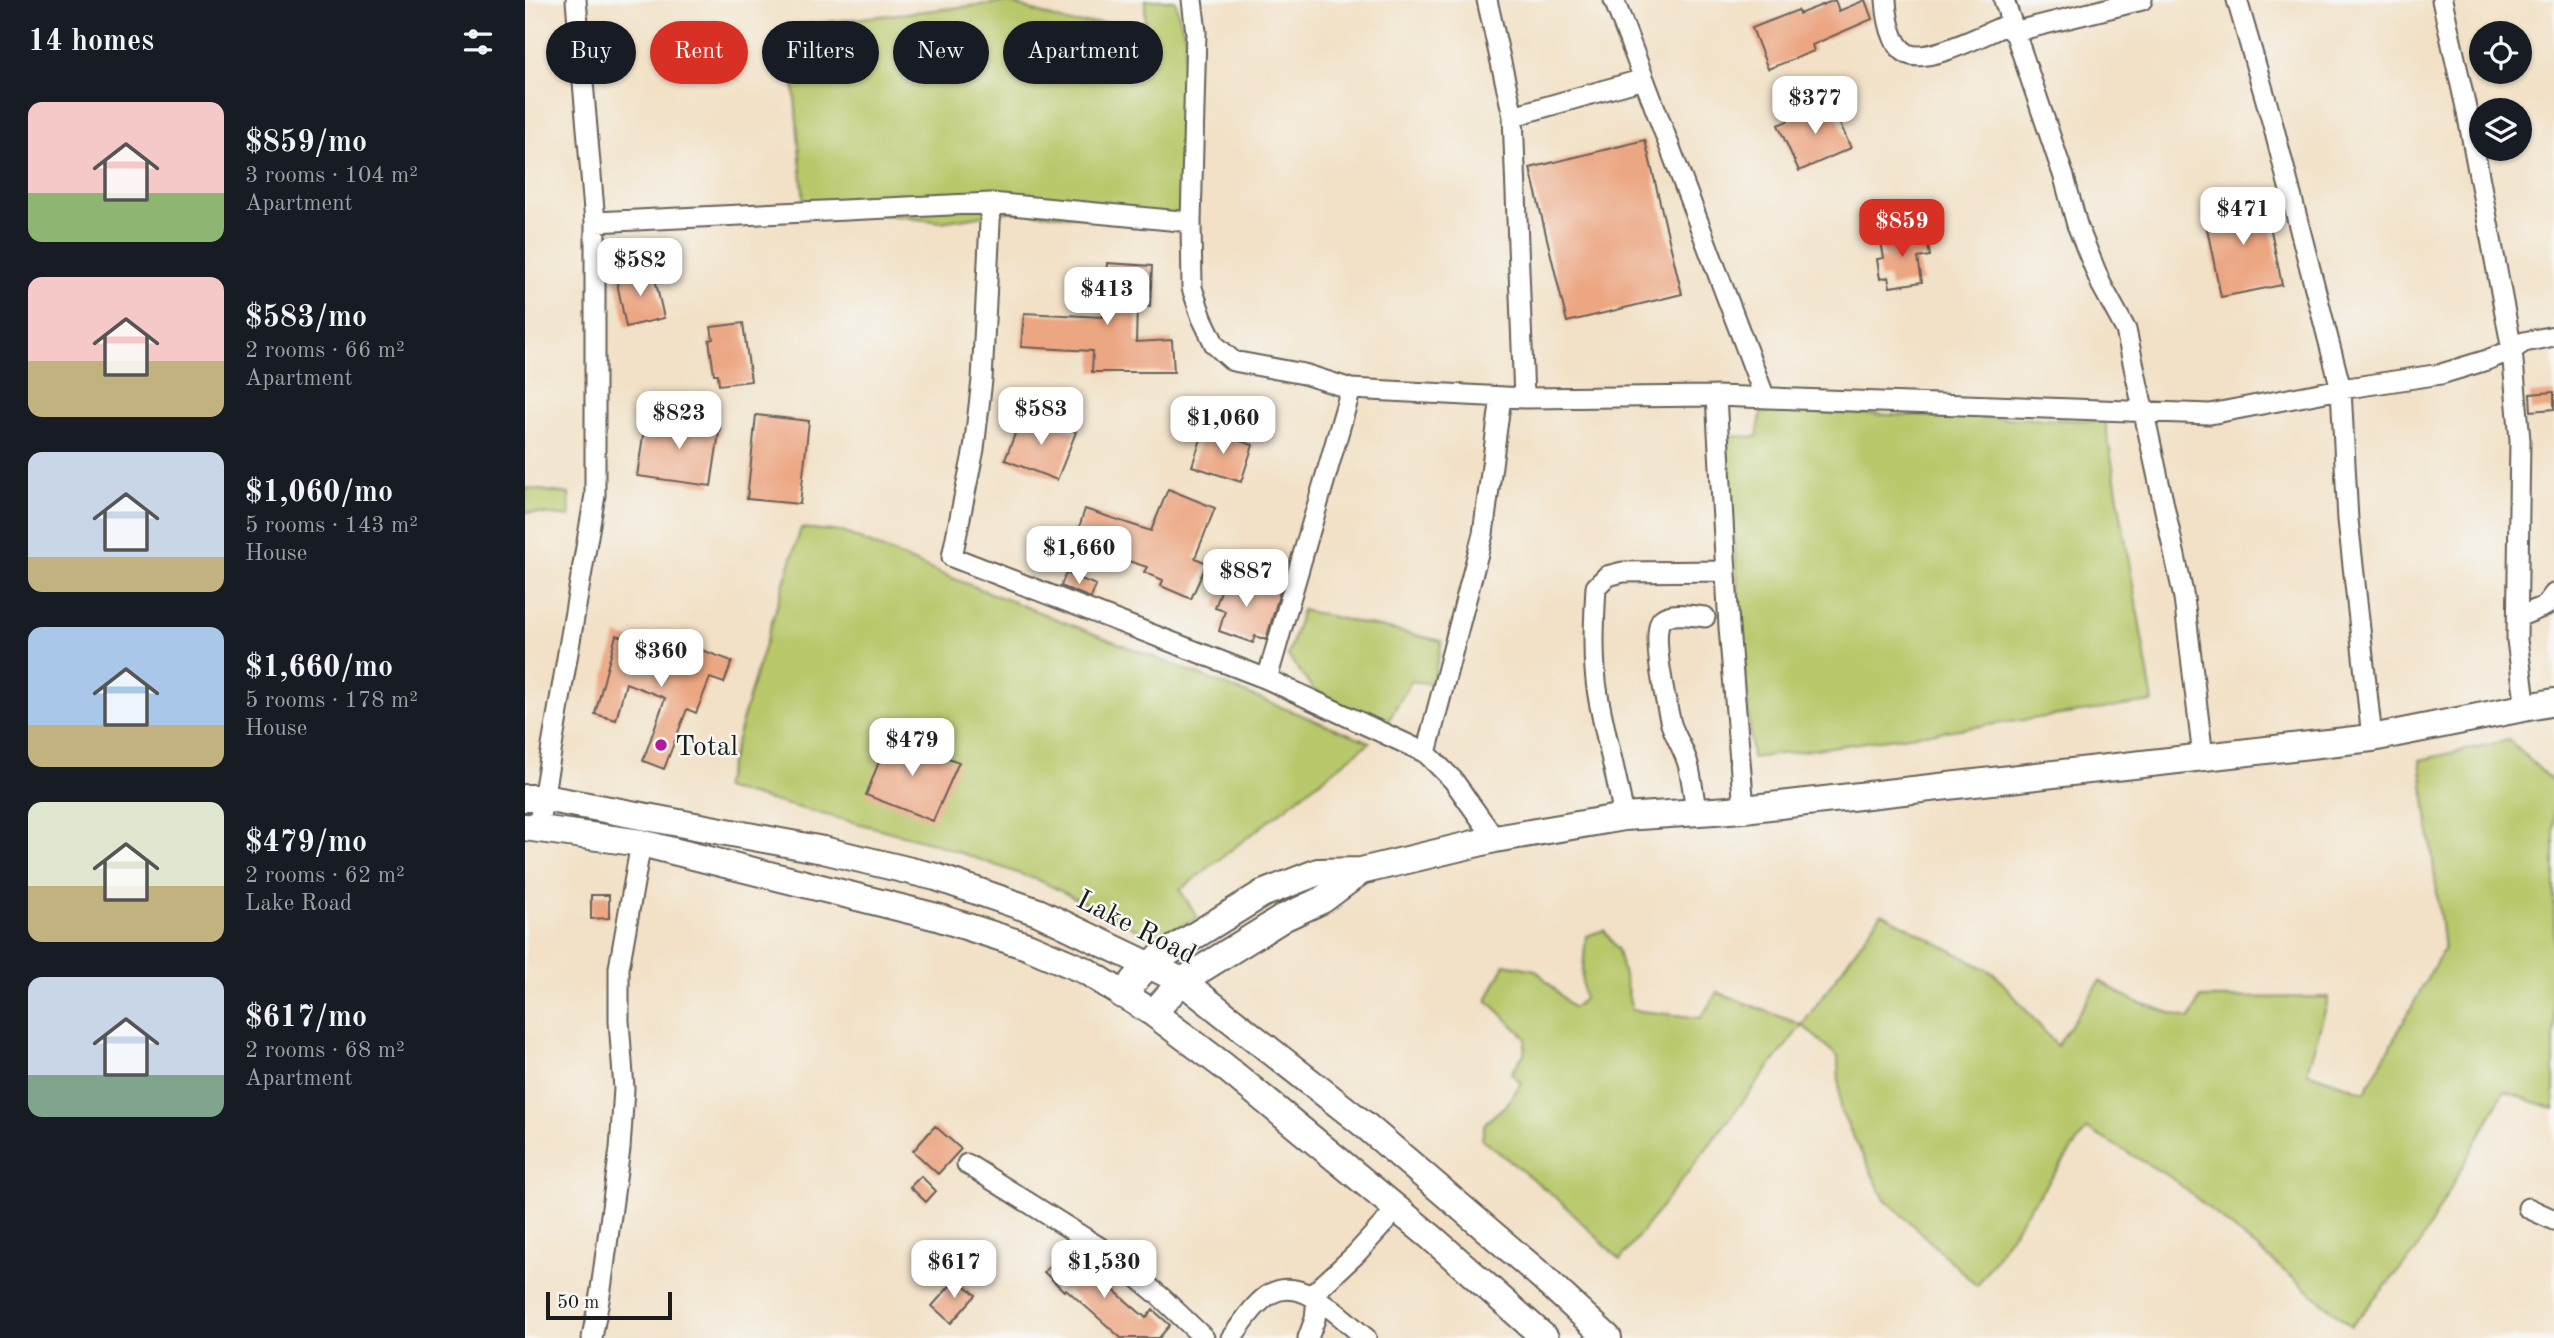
<!DOCTYPE html>
<meta charset="utf-8">
<style>
body{margin:0;font-family:"Old Standard TT",serif;background:#20242c;color:#f1f3f6;height:100vh;display:flex;flex-direction:column;font-size:26px;white-space:nowrap}
*{box-sizing:border-box;margin:0}
p{font-size:23px;color:#9ea1a6}
.icon{flex:none;width:38px;height:38px;fill:none;stroke:currentColor;stroke-width:2;stroke-linecap:round;stroke-linejoin:round}
.map{position:relative;flex:1;overflow:hidden}
.panel{display:flex;flex-direction:column;background:#171b24;width:525px}
.panel>*{flex:none}
.guide{position:absolute;left:21px;top:21px;width:665px;height:63px;display:flex;gap:14px}
.buttons{position:absolute;left:1944px;top:21px;display:grid;gap:14px}
.buttons a{display:grid;place-items:center;width:63px;height:63px;border-radius:50%;background:#171b24;box-shadow:0 2px 5px #0004;font-size:35px}
.scale{position:absolute;left:21px;bottom:18px;width:126px;box-sizing:border-box;padding-left:7px;border:4px solid #1c1c1c;border-top:0;font-size:19px;line-height:24px;white-space:nowrap;color:#1c1c1c;-webkit-text-stroke:5px #f6f6f2;paint-order:stroke}
.price{position:absolute;translate:-50% -60px;padding:0 16px;border-radius:14px;background:#fff;color:#222;font-size:23px;line-height:46px;filter:drop-shadow(0 2px 4px #0008)}
.price::after{content:'';position:absolute;left:50%;top:42px;width:21px;height:16px;margin-left:-10px;background:inherit;clip-path:polygon(0 0,100% 0,50% 100%)}
.price.active{background:#d93025;color:#fff}
ul{padding:0;list-style:none}
li{display:flex;align-items:center;gap:21px;height:175px;padding:0 28px}
li span{display:grid;place-items:center;flex:none;width:196px;height:140px;border-radius:14px;color:#555}
li>.icon{margin-inline-start:auto}
span .icon{width:84px;height:84px;fill:#fffc;stroke-width:1}
li b{font-size:30px}
h2{display:flex;justify-content:space-between;align-items:center;height:84px;padding:0 28px;font-size:30px}
.chip{padding:0 24px;border-radius:32px;background:#171b24;box-shadow:0 2px 5px #0004;font-size:24px;line-height:63px}
.chip.active{background:#d93025;color:#fff}
main{display:flex;flex:1;min-height:0}
.map>svg:first-child{display:block}
</style>
<main>
<section class="panel">
<h2>14 homes<svg class="icon" aria-label="filters" viewBox="0 0 24 24"><path d="M4 7h16M4 17h16"/><circle cx="9" cy="7" r="2"/><circle cx="15" cy="17" r="2"/></svg></h2>
<ul>
<li><span style="background:linear-gradient(#f6c9c9 65%,#8fb573 0)"><svg class="icon" aria-label="home" viewBox="0 0 24 24"><path d="M3 11l9-7 9 7M6 9v11h12V9"/></svg></span><div><b>$859/mo</b><p>3 rooms · 104 m²</p><p>Apartment</p></div></li>
<li><span style="background:linear-gradient(#f6c9c9 60%,#c2b280 0)"><svg class="icon" aria-label="home" viewBox="0 0 24 24"><path d="M3 11l9-7 9 7M6 9v11h12V9"/></svg></span><div><b>$583/mo</b><p>2 rooms · 66 m²</p><p>Apartment</p></div></li>
<li><span style="background:linear-gradient(#c9d6e8 75%,#c2b280 0)"><svg class="icon" aria-label="home" viewBox="0 0 24 24"><path d="M3 11l9-7 9 7M6 9v11h12V9"/></svg></span><div><b>$1,060/mo</b><p>5 rooms · 143 m²</p><p>House</p></div></li>
<li><span style="background:linear-gradient(#a9c7e8 70%,#c2b280 0)"><svg class="icon" aria-label="home" viewBox="0 0 24 24"><path d="M3 11l9-7 9 7M6 9v11h12V9"/></svg></span><div><b>$1,660/mo</b><p>5 rooms · 178 m²</p><p>House</p></div></li>
<li><span style="background:linear-gradient(#dfe7d0 60%,#c2b280 0)"><svg class="icon" aria-label="home" viewBox="0 0 24 24"><path d="M3 11l9-7 9 7M6 9v11h12V9"/></svg></span><div><b>$479/mo</b><p>2 rooms · 62 m²</p><p>Lake Road</p></div></li>
<li><span style="background:linear-gradient(#c9d6e8 70%,#7fa58c 0)"><svg class="icon" aria-label="home" viewBox="0 0 24 24"><path d="M3 11l9-7 9 7M6 9v11h12V9"/></svg></span><div><b>$617/mo</b><p>2 rooms · 68 m²</p><p>Apartment</p></div></li>
</ul>
</section>
<div class="map">
<svg width="2029" height="1338" viewBox="0 0 2029 1338">
<rect width="100%" height="100%" fill="#f6f6f2"/>
<filter id="ink" filterUnits="userSpaceOnUse"><feTurbulence type="fractalNoise" baseFrequency=".0143" numOctaves="2"/><feDisplacementMap in="SourceGraphic" scale="14" xChannelSelector="R" yChannelSelector="G"/><feConvolveMatrix kernelMatrix="1 2 1 2 8 2 1 2 1" color-interpolation-filters="sRGB"/></filter>
<filter id="wash" filterUnits="userSpaceOnUse"><feTurbulence type="fractalNoise" baseFrequency=".00686" numOctaves="4" result="noise"/><feDisplacementMap in="SourceGraphic" scale="28" xChannelSelector="R" yChannelSelector="G"/><feGaussianBlur stdDeviation="1.57" result="paint"/><feColorMatrix in="noise" values="0 0 0 0 0 0 0 0 0 0 0 0 0 0 0 0 0 1.4 0 .05"/><feComposite in="paint" operator="in"/></filter>
<g filter="url(#wash)">
<rect width="100%" height="100%" fill="#f2e1c6"/>
<path fill="#b8c86b" stroke="#6a7244" stroke-width="2" d="M 620,0 L 650,0 L 660,37 L 658,201 L 653,225 L 487,211 L 416,222 L 279,205 L 264,26 L 482,2 L 545,23 L 620,22 Z
M 1259,412 L 1580,421 L 1628,702 L 1227,758 L 1201,446 L 1207,436 L 1232,437 L 1236,413 Z
M 0,488 L 44,494 L 45,517 L 0,512 Z
M 276,528 L 318,532 L 417,574 L 845,742 L 655,890 L 673,918 L 638,933 L 613,930 L 518,882 L 408,843 L 198,788 L 228,683 Z
M 777,610 L 917,641 L 907,684 L 886,681 L 860,727 L 789,690 L 763,656 Z
M 1984,740 L 2029,783 L 2029,1109 L 1979,1091 L 1891,1251 L 1826,1326 L 1648,1179 L 1562,1129 L 1498,1217 L 1452,1286 L 1359,1198 L 1315,1110 L 1313,1057 L 1277,1025 L 1095,1260 L 1035,1201 L 957,1139 L 960,1123 L 982,1104 L 996,1083 L 986,1073 L 999,1054 L 1001,1038 L 962,1000 L 980,964 L 1011,970 L 1048,1008 L 1059,999 L 1057,980 L 1061,936 L 1079,930 L 1093,950 L 1107,1010 L 1176,1018 L 1192,992 L 1277,1025 L 1357,913 L 1470,974 L 1532,1046 L 1575,981 L 1609,1001 L 1665,1019 L 1675,998 L 1804,997 L 1782,1072 L 1840,1092 L 1919,948 L 1895,760 Z"/>
<g id="blocks">
<path fill="#eca682" d="M 1310,0 L 1314,11 L 1340,0 L 1347,19 L 1287,45 L 1289,51 L 1243,69 L 1227,28 L 1273,10 L 1274,14 Z
M 1305,102 L 1326,148 L 1274,171 L 1253,125 Z
M 1120,140 L 1157,294 L 1042,322 L 1005,168 Z
M 1739,196 L 1757,285 L 1696,297 L 1678,209 Z
M 1388,230 L 1390,243 L 1402,241 L 1405,256 L 1393,258 L 1397,282 L 1365,287 L 1363,277 L 1355,279 L 1352,259 L 1359,258 L 1355,236 Z
M 582,263 L 627,266 L 625,307 L 612,306 L 611,342 L 647,340 L 649,372 L 567,372 L 568,351 L 496,347 L 499,313 L 578,317 Z
M 128,270 L 139,318 L 101,327 L 91,278 Z
M 218,323 L 226,381 L 194,385 L 193,374 L 189,374 L 184,340 L 188,339 L 186,327 Z
M 2029,392 L 2029,409 L 2006,411 L 2005,394 Z
M 231,415 L 284,421 L 275,504 L 222,499 Z
M 121,416 L 195,426 L 186,486 L 112,476 Z
M 509,416 L 551,432 L 532,480 L 480,460 L 496,418 L 507,422 Z
M 679,430 L 728,445 L 716,482 L 667,466 Z
M 643,489 L 690,508 L 670,558 L 682,563 L 666,599 L 636,586 L 638,580 L 619,572 L 622,567 L 549,543 L 560,509 L 626,531 Z
M 541,573 L 571,585 L 566,598 L 536,586 Z
M 702,574 L 755,592 L 741,640 L 730,636 L 728,643 L 694,631 L 700,611 L 690,608 Z
M 91,635 L 112,641 L 108,655 L 144,668 L 154,642 L 207,661 L 199,683 L 185,678 L 171,713 L 162,709 L 139,769 L 118,761 L 140,698 L 101,683 L 91,720 L 70,714 Z
M 364,736 L 434,762 L 408,821 L 341,795 Z
M 66,895 L 84,895 L 84,918 L 66,919 Z
M 410,1126 L 436,1149 L 413,1174 L 388,1151 Z
M 396,1176 L 411,1191 L 401,1202 L 385,1187 Z
M 541,1249 L 621,1318 L 628,1310 L 645,1325 L 634,1338 L 596,1338 L 541,1289 L 539,1291 L 519,1272 Z
M 432,1278 L 451,1295 L 426,1323 L 407,1306 Z"/>
</g>
</g>
<g filter="url(#ink)">
<use href="#blocks" fill-opacity="0" stroke="#676158" stroke-width="2"/>
<g fill="none" stroke-linecap="round" stroke-linejoin="round">
<defs>
<path id="street" d="M 667,0 L 671,32 L 666,222 L 667,288 L 677,318 L 690,345 L 708,361 L 779,374 L 826,389 L 999,398 L 1191,396 L 1685,414 L 1816,389 L 1916,374 L 1962,360 L 1987,350 L 1999,342 L 2029,336
M 962,0 L 988,116 L 999,398
M 1089,0 L 1240,398
M 1361,0 C 1362,16 1366,46 1383,54 C 1404,64 1463,32 1486,23
M 1479,0 L 1539,177 L 1552,225 L 1576,284 L 1601,330 L 1659,598 L 1678,757
M 1712,0 L 1747,121 L 1816,389 L 1823,520 L 1847,738
M 1917,0 L 1942,112 L 1987,350 L 1995,440 L 1992,640 L 2001,709
M 1488,32 L 1617,0
M 988,116 L 1119,79
M 466,203 L 457,380 L 449,449 L 427,557 L 742,679 L 901,753 L 928,780 L 970,839
M 70,222 L 466,203 L 666,222
M 1191,396 L 1204,627 L 1219,809
M 1993,617 L 2020,606 L 2029,594
M 742,679 L 826,389
M 901,753 L 958,534 L 976,397
M 1171,812 C 1169,796 1167,780 1163,764 C 1159,750 1151,738 1146,724 C 1142,707 1124,629 1137,619 C 1147,611 1169,616 1180,617
M 1099,817 C 1092,776 1080,736 1073,695 C 1067,660 1069,623 1071,587 L 1082,576 L 1098,572 L 1201,571
M 13,828 L 70,495 L 70,222 L 51,0
M 442,1164 L 582,1252 L 636,1297 L 679,1338
M 2003,1208 L 2029,1220
M 787,1295 L 830,1255 L 872,1209
M 67,1338 L 76,1289 L 95,1149 L 99,1089 L 94,1021 L 94,968 L 116,843
M 706,1338 C 718,1323 730,1302 747,1293 C 779,1276 818,1320 841,1338
M 783,1338 L 790,1319 L 792,1298"/>
<path id="secondary" d="M 0,798 L 19,798 L 74,808 L 298,850 L 411,877 L 513,912 L 657,981 L 841,1126 L 1014,1274 L 1083,1338
M 0,827 L 116,843 L 412,917 L 502,946 L 561,971 L 628,1013 L 700,1067 L 906,1237 L 1020,1338
M 597,995 L 622,966 L 674,933 L 737,894 L 793,872 L 836,871 L 970,839 L 1099,817 L 1219,809 L 1847,738 L 2029,702
M 628,1013 L 657,981 L 760,917 L 797,900 L 836,871"/>
</defs>
<use href="#street" stroke="#676158" stroke-width="23"/>
<use href="#secondary" stroke="#676158" stroke-width="30"/>
<use href="#street" stroke="#fff" stroke-width="19"/>
<use href="#secondary" stroke="#fff" stroke-width="26"/>
</g>
</g>
<circle fill="#b5179e" stroke="#f6f6f2" stroke-width="2.5" cx="136" cy="745" r="7"/>
<g text-anchor="middle" stroke-width="5" stroke-linejoin="round" paint-order="stroke">
<g font-size="28" fill="#1c1c1c" stroke="#f6f6f2" text-anchor="start">
<text x="150" y="755">Total</text>
</g>
<g font-size="28" fill="#1c1c1c" stroke="#f6f6f2">
<text transform="translate(612 926) rotate(27)" y="10">Lake Road</text>
</g>
</g>
</svg>
<div class="buttons">
<a><svg class="icon" aria-label="locate" viewBox="0 0 24 24"><circle cx="12" cy="12" r="6"/><path d="M12 2v4M12 18v4M2 12h4M18 12h4"/></svg></a>
<a><svg class="icon" aria-label="layers" viewBox="0 0 24 24"><path d="M12 4l9 5-9 5-9-5zM3 14l9 5 9-5"/></svg></a>
</div>
<div class="scale">50 m</div>
<b class="price" style="left:1290px;top:136px">$377</b>
<b class="price" style="left:1718px;top:247px">$471</b>
<b class="price active" style="left:1377px;top:259px">$859</b>
<b class="price" style="left:115px;top:298px">$582</b>
<b class="price" style="left:582px;top:327px">$413</b>
<b class="price" style="left:516px;top:447px">$583</b>
<b class="price" style="left:154px;top:451px">$823</b>
<b class="price" style="left:698px;top:456px">$1,060</b>
<b class="price" style="left:554px;top:586px">$1,660</b>
<b class="price" style="left:721px;top:609px">$887</b>
<b class="price" style="left:136px;top:689px">$360</b>
<b class="price" style="left:387px;top:778px">$479</b>
<b class="price" style="left:429px;top:1300px">$617</b>
<b class="price" style="left:579px;top:1300px">$1,530</b>
<div class="guide">
<a class="chip">Buy</a>
<a class="chip active">Rent</a>
<a class="chip">Filters</a>
<a class="chip">New</a>
<a class="chip">Apartment</a>
</div>
</div>
</main>
